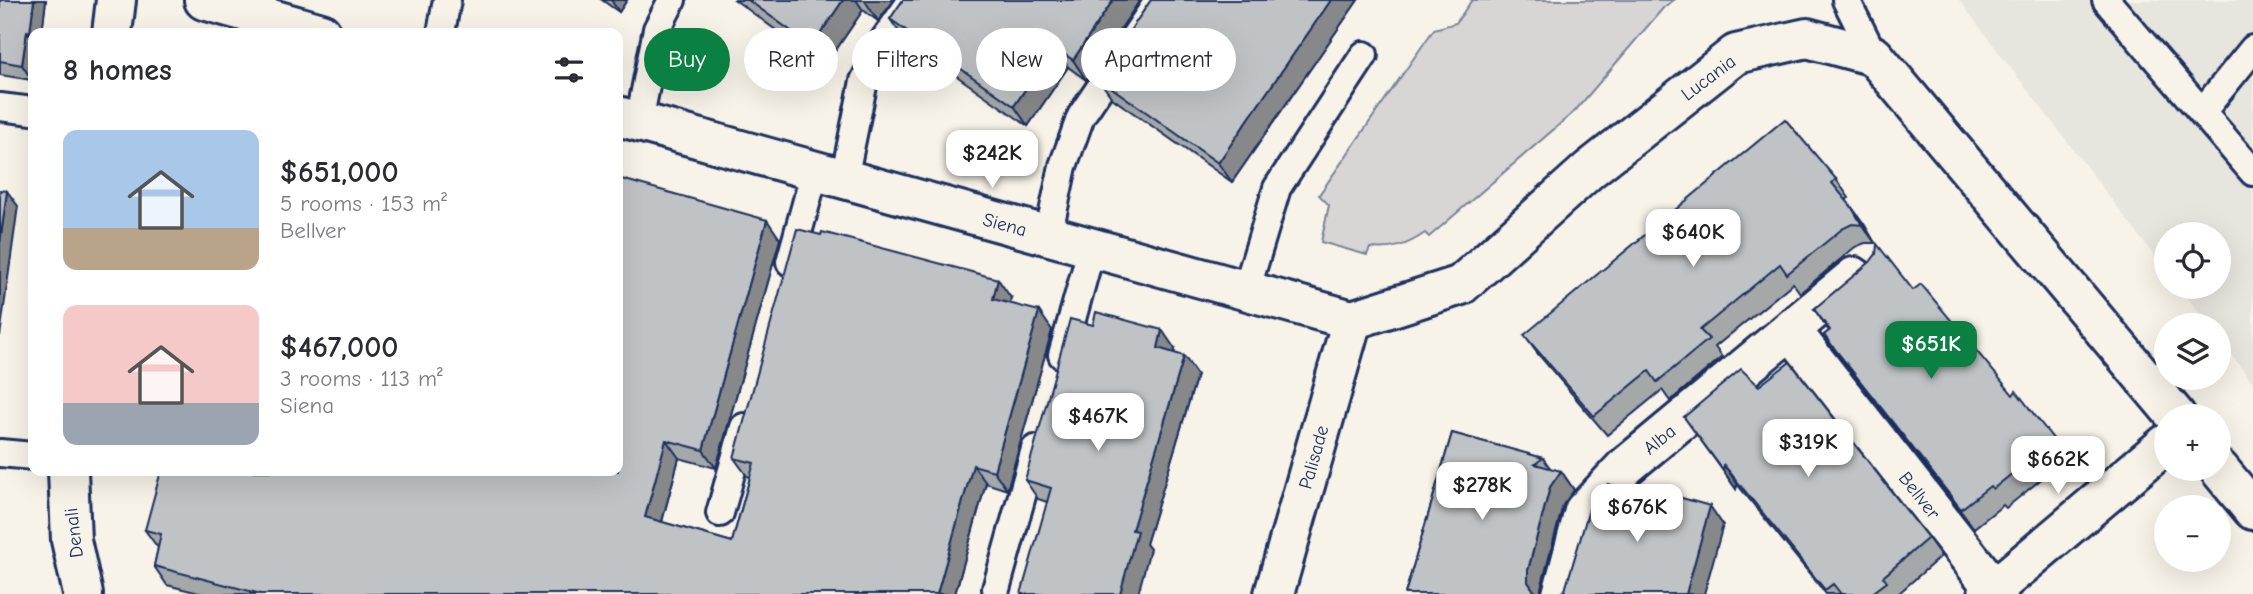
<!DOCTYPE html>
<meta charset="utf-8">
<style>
body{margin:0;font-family:"Comic Neue",sans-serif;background:#f2f2f3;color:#2b2b33;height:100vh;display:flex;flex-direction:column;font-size:26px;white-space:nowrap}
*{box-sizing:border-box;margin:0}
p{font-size:23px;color:#7c7c81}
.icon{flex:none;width:38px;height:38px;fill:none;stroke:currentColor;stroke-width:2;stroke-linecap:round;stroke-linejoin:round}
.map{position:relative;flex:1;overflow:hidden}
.drawer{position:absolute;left:28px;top:28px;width:595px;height:448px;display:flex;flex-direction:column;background:#fff;border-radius:14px;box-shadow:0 7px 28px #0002}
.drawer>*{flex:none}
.top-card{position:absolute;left:644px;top:28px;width:665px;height:63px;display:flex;gap:14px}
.tools{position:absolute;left:2154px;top:222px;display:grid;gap:14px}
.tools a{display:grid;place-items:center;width:77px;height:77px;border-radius:50%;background:#fff;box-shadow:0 7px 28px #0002;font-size:35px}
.price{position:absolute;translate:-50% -60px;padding:0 16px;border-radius:14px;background:#fff;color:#222;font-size:23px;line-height:46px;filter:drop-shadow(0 2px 4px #0008)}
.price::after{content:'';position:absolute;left:50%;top:42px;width:21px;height:16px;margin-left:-10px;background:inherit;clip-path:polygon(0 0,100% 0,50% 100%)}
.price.selected{background:#0b8043;color:#fff}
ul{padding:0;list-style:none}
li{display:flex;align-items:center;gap:21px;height:175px;padding:0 35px}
li span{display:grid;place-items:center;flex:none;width:196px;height:140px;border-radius:14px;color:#555}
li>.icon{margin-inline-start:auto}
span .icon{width:84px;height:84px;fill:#fffc;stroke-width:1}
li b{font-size:30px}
h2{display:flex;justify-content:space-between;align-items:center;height:84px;padding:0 35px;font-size:30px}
.pill{padding:0 24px;border-radius:32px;background:#fff;box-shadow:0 7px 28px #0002;font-size:24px;line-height:63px}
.pill.selected{background:#0b8043;color:#fff}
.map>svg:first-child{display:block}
</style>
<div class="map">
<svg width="2253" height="594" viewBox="0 0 2253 594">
<rect width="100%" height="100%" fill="#f7f3e8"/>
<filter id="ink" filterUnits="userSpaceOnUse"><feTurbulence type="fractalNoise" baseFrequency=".0143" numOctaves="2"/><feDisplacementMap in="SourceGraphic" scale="14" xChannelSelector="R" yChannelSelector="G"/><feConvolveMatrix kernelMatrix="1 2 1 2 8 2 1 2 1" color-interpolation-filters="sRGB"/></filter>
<g filter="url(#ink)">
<path fill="#e6e5de" d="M 1959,0 L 2253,0 L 2253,383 L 2219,339 L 2219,326 L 2209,325 L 2179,287 L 2219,287 L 2219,234 L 2166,234 L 2166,271 Z"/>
<path fill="#d7d6d4" stroke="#798299" stroke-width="2" d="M 1472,0 L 1674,0 L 1664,7 L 1575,111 L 1429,237 L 1425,233 C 1406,246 1393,250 1370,248 L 1367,255 L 1321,242 L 1329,205 L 1319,195 L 1434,29 L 1456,23 Z"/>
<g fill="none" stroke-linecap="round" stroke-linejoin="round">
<defs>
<path id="service" d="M 1846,0 L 1874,56
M 2106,0 L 2253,172
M 441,33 L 447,0
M 0,107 L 33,111
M 2202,112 L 2253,49
M 639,122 L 657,29 L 672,0
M 844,179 L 864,81 L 884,40 L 912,0
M 1048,236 L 1063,166 L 1081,116 L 1159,0
M 790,262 L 815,171
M 1246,291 L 1277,188 L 1364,55
M 1062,355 L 1092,247
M 0,453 L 33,456
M 720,513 L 744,427
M 996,589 L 1035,449"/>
<path id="minor" d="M 204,0 L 321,33
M 112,33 L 116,0
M 618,116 L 1352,320
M 1352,320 L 1461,285 L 1589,170 L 1736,54 L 1807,38 L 1874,56 L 2176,416
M 1791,330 L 1998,594
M 2219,469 L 2253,510
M 68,471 L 71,540 L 83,594
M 1274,594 L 1352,320
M 1562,594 L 1584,511 L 1625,467 L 1854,277
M 1988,594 L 2166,444"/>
</defs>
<use href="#service" stroke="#1b2f5e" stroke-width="32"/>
<use href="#minor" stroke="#1b2f5e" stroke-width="44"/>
<use href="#service" stroke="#f7f3e8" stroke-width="26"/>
<use href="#minor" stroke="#f7f3e8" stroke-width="38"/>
</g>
<path fill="#a5a8a9" stroke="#1b2f5e" stroke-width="2" d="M 0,0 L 46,0 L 42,33 L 33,33 L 32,80 L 0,75 Z
M 602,0 L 627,0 L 619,12 Z
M 735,0 L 894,0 L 878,21 L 863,10 L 825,66 Z
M 903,0 L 1140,0 L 1086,80 L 1068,67 L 1028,126 L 904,39 L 890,19 Z
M 1151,0 L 1358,0 L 1232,182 L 1112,98 L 1098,78 Z
M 618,176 L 619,179 L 780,239 L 716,468 L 679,458 L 662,522 L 732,542 L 750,477 L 747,476 L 734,458 L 1011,298 L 1009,303 L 1052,330 L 1007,490 L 986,483 L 955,594 L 203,594 L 167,585 L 154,566 L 158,548 L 145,530 L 618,471 Z
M 1836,179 L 1849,198 L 1846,200 L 1864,224 L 1875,243 L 1865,243 L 1855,247 L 1800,293 L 1793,283 L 1715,347 L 1722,357 L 1670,401 L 1662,390 L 1607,435 L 1537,353 L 1524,335 Z
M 1913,290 L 2054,440 L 2067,458 L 2006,508 L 2003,505 L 1974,528 L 1837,353 L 1824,335 L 1829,331 L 1814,309 Z
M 1175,349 L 1174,353 L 1197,375 L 1146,544 L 1150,549 L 1047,502 L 1038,499 L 1025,480 Z
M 1759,386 L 1928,538 L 1941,556 L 1898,594 L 1826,594 L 1737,484 L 1736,489 L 1684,417 Z
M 1452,433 L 1543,458 L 1551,469 L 1561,471 L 1574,490 L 1563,505 L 1541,588 L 1541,594 L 1405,594 Z"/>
<path fill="#86888a" stroke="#1b2f5e" stroke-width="2" d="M 34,0 L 46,0 L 42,33 L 33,33 L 33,37 L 30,32 Z
M 611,0 L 627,0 L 619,12 Z
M 843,0 L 856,0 L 863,10 L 825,66 L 812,46 Z
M 866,0 L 894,0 L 878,21 L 865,1 Z
M 1113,0 L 1140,0 L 1086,80 L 1073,60 Z
M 1331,0 L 1358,0 L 1232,182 L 1218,163 Z
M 27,31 L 33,40 L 32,80 L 22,65 Z
M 1054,47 L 1068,67 L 1028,126 L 1014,106 Z
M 7,191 L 18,206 L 0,336 L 0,243 Z
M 1851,206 L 1864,224 L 1875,243 L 1862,225 Z
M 767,220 L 780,239 L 716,468 L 703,450 Z
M 998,279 L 1011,298 L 1006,317 L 993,299 Z
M 1039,311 L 1052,330 L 1007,490 L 994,471 Z
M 1162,330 L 1175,349 L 1171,367 L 1158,348 Z
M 1184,356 L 1197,375 L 1146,544 L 1150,549 L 1138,594 L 1120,594 L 1132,530 Z
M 666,440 L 679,458 L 658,536 L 645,517 Z
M 973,465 L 986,483 L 955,594 L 937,594 Z
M 1724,465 L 1737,484 L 1736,489 L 1723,470 Z
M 1561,471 L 1574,490 L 1563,505 L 1541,588 L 1541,594 L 1536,594 L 1528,582 L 1528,570 L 1550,487 Z
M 1710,506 L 1723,525 L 1704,594 L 1686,594 Z"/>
<path fill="#c0c3c5" stroke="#1b2f5e" stroke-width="2" d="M 0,0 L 34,0 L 30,32 L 27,31 L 22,65 L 0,61 Z
M 748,0 L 843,0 L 812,46 Z
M 903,0 L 1113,0 L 1073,60 L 1054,47 L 1014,106 L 890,19 Z
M 1151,0 L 1331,0 L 1218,163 L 1098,78 Z
M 1785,119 L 1836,179 L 1832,183 L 1851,206 L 1862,225 L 1852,224 L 1842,229 L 1787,274 L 1780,264 L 1700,330 L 1709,339 L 1657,382 L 1649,371 L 1594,416 L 1524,335 Z
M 618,178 L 767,220 L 703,450 L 666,440 L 645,517 L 732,542 L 754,463 L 734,458 L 797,229 L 821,235 L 822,232 L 998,279 L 993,299 L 1039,311 L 994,471 L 973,465 L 937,594 L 261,594 L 154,566 L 161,534 L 145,530 L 161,471 L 618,471 Z
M 0,190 L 7,191 L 0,243 Z
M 1877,244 L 1913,290 L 1921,284 L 2013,395 L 2016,391 L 2054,440 L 1993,489 L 1990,486 L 1961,509 L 1824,335 L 1830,330 L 1814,309 L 1870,262 L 1876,254 Z
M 1096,312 L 1162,330 L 1158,348 L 1184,356 L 1132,530 L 1137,531 L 1120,594 L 1021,594 L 1051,488 L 1025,480 L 1070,319 L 1093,325 Z
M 1790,362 L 1928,538 L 1883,577 L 1887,582 L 1871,594 L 1841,594 L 1833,584 L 1825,590 L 1724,465 L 1723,470 L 1684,417 L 1741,369 L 1759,386 Z
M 1452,433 L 1543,458 L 1535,464 L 1561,471 L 1550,487 L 1528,570 L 1528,582 L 1534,591 L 1539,594 L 1405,594 Z
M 1608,484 L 1655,497 L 1657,491 L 1710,506 L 1686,594 L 1559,594 L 1565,590 L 1591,503 Z"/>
</g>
<g text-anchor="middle" stroke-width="7" stroke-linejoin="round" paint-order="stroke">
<g font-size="19" fill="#1b2f5e" stroke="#f7f3e8">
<text transform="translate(1708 77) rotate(-37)" y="7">Lucania</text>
<text transform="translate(1005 224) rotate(15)" y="7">Siena</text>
<text transform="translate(1659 439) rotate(-39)" y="7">Alba</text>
<text transform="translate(1313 457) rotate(-74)" y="7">Palisade</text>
<text transform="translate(1920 495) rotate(52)" y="7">Bellver</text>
<text transform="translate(73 533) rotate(-97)" y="7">Denali</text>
</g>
</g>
</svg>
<div class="tools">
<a><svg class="icon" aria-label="locate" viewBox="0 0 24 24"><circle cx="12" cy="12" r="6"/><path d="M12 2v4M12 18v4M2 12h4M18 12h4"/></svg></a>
<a><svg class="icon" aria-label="layers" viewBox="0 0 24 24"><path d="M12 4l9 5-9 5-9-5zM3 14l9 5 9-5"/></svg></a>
<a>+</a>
<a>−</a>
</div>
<b class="price" style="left:992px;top:190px">$242K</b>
<b class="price" style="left:1693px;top:269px">$640K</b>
<b class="price selected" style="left:1931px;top:381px">$651K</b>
<b class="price" style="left:1098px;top:453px">$467K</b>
<b class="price" style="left:1808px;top:479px">$319K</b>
<b class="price" style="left:2058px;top:496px">$662K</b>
<b class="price" style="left:1482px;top:522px">$278K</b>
<b class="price" style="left:1637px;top:544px">$676K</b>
<div class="top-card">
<a class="pill selected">Buy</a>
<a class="pill">Rent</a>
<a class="pill">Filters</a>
<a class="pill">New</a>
<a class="pill">Apartment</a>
</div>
<section class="drawer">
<h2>8 homes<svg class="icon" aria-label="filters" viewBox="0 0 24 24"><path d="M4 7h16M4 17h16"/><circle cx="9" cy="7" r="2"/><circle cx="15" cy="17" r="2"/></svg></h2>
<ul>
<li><span style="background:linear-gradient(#a9c7e8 70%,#b9a48a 0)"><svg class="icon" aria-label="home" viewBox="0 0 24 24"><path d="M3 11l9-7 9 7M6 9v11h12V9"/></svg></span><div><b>$651,000</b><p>5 rooms · 153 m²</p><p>Bellver</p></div></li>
<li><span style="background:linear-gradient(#f6c9c9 70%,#9aa5b1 0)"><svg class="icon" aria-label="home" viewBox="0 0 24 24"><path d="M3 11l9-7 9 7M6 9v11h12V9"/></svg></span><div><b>$467,000</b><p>3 rooms · 113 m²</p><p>Siena</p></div></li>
</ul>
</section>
</div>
